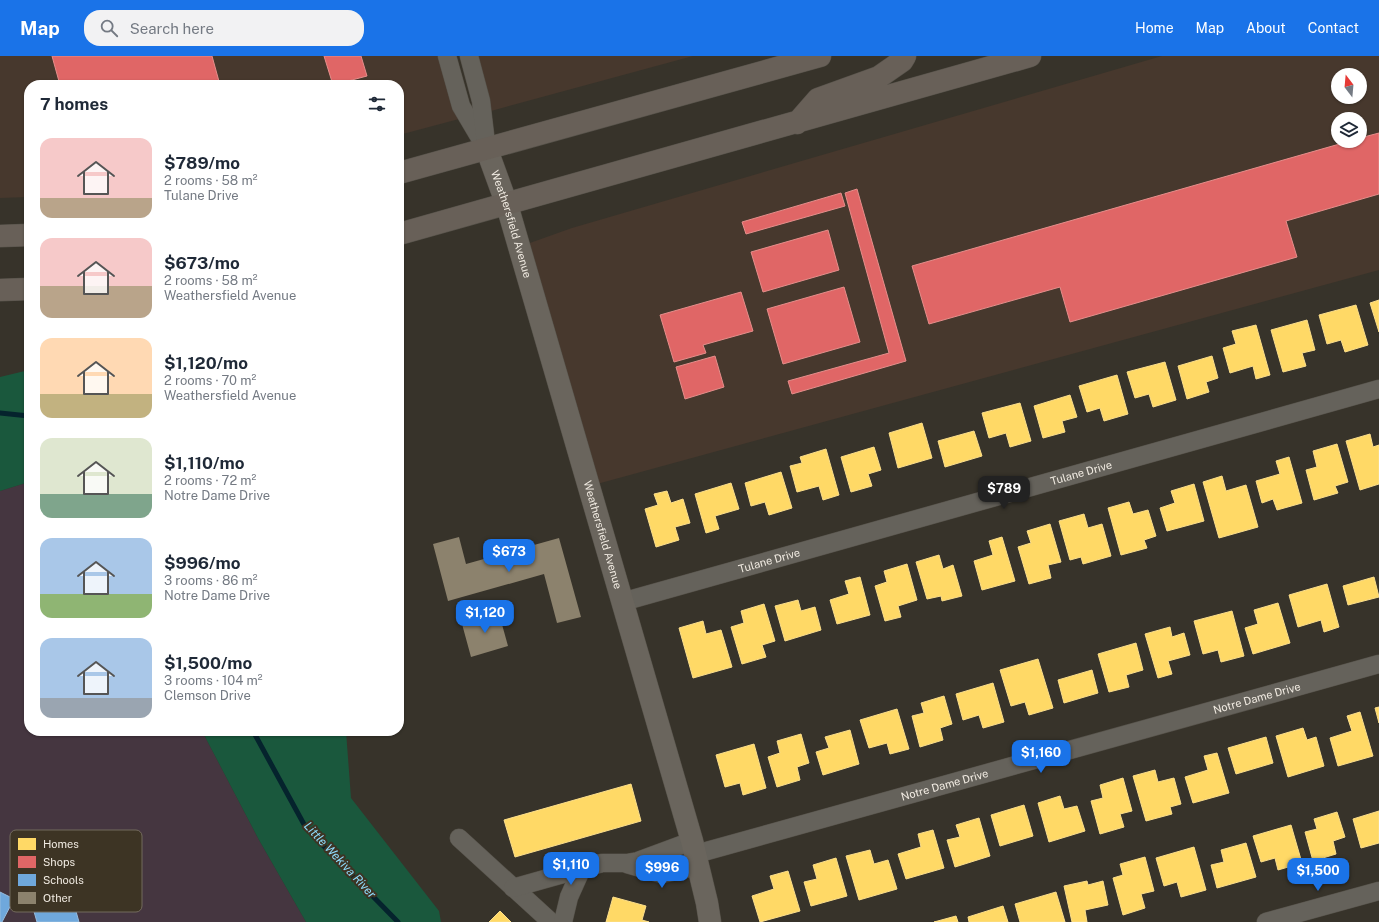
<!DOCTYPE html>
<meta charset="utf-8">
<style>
body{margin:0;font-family:"Public Sans",sans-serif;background:#f2f2f3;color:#1f2937;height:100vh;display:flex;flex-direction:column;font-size:15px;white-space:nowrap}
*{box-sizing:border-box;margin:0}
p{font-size:13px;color:#747a83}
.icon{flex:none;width:22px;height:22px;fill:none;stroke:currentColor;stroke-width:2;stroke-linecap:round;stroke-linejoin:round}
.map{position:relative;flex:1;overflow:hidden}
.sheet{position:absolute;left:24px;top:24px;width:380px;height:656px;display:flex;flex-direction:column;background:#fff;border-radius:16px;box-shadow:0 1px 3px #0004}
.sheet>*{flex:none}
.needle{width:26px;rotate:344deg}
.controls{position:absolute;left:1331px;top:12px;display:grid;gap:8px}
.controls a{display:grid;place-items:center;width:36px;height:36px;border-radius:50%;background:#fff;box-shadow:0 1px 3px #0004;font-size:20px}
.price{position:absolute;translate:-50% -34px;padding:0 9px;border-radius:8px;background:#1a73e8;color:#fff;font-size:13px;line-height:26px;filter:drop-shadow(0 1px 2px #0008)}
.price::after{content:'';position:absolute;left:50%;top:24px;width:12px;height:9px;margin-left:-6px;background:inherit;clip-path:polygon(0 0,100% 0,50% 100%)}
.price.active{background:#222;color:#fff}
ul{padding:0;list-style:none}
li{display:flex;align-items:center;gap:12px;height:100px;padding:0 16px}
li span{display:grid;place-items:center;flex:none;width:112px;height:80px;border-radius:12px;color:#555}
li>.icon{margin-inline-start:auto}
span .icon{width:48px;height:48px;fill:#fffc;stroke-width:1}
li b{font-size:17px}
h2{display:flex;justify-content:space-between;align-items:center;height:48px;padding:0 16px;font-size:17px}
header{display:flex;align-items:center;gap:24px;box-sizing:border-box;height:56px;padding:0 20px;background:#1a73e8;color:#fff}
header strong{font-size:19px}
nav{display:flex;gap:22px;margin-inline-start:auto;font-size:14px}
.search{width:280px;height:36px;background:#f2f2f3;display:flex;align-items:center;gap:10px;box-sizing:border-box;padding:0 14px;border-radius:16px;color:#747a83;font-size:15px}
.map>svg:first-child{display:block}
</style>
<header>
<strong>Map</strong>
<div class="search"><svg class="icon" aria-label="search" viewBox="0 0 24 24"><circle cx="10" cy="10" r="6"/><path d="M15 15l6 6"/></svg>Search here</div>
<nav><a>Home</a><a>Map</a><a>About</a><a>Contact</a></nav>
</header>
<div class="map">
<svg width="1379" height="866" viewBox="0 0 1379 866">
<rect width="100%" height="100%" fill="#37332a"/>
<path fill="#47382d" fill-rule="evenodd" d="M 0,0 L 438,0 L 453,52 L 459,63 L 399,79 L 399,29 L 29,29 L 29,141 L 0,142 Z
M 478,0 L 693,0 L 491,55 Z
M 1162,0 L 1379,0 L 1379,214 L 597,428 L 527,188 L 572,172 ZM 1338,19 L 1360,19 L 1360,41 L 1338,41 ZM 1338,63 L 1360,63 L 1360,85 L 1338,85 Z"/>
<path fill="#453640" d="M 29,426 L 29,675 L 202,675 L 259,784 L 306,866 L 0,866 L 0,435 Z"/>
<path fill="#1a583d" d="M 29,314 L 29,426 L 0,435 L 0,321 Z
M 202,675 L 346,675 L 351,742 L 439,855 L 441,866 L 306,866 L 259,784 Z"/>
<path fill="#ffd966" stroke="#fbde8b" d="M 1379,244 L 1379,276 L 1370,247 Z
M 1356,249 L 1368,289 L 1345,296 L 1341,284 L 1327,288 L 1319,259 Z
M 1307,264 L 1315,294 L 1302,297 L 1306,310 L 1283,316 L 1271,274 Z
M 1256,269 L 1270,319 L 1256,323 L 1253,310 L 1230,317 L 1223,292 L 1236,288 L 1232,275 Z
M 1212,300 L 1218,322 L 1206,326 L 1209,336 L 1187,343 L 1178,310 Z
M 1165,306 L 1176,344 L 1153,351 L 1149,338 L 1135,342 L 1127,316 Z
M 1117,319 L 1128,358 L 1104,365 L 1100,352 L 1087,356 L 1079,330 Z
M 1070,339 L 1077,361 L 1062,365 L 1065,376 L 1043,382 L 1034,350 Z
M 1020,347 L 1031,385 L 1010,391 L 1006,377 L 989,382 L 982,357 Z
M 922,367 L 932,402 L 898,412 L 889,377 Z
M 974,375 L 982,400 L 945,411 L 938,385 Z
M 1370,378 L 1373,391 L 1379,389 L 1379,428 L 1360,434 L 1346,385 Z
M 1337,388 L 1348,426 L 1335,430 L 1338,437 L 1314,444 L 1306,414 L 1317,411 L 1313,395 Z
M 874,391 L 881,414 L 868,418 L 872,430 L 851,436 L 841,401 Z
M 826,393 L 839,439 L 823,444 L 819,430 L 797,436 L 790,410 L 802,407 L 800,401 Z
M 1289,401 L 1302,447 L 1277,454 L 1273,443 L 1262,447 L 1256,425 L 1280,418 L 1276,405 Z
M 781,416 L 792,452 L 769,459 L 765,446 L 751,450 L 745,427 Z
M 1222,420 L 1226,435 L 1246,429 L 1258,471 L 1219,482 L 1203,426 Z
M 731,427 L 739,453 L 715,460 L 719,473 L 706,477 L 695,438 Z
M 1194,428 L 1204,465 L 1167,475 L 1160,452 L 1175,447 L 1171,435 Z
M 667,435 L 671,447 L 683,443 L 690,467 L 675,471 L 679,484 L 656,491 L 645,453 L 658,449 L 654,438 Z
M 1129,446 L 1133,458 L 1148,454 L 1156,480 L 1144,484 L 1147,492 L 1121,499 L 1108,452 Z
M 1084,458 L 1088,472 L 1102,468 L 1111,500 L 1083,508 L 1081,501 L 1070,504 L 1059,465 Z
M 1050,468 L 1061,506 L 1048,509 L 1051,522 L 1029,528 L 1018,491 L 1031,487 L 1027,475 Z
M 1002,481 L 1015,525 L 982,534 L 974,505 L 993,499 L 989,485 Z
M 939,499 L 943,513 L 953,509 L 962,540 L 942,545 L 941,540 L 927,543 L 916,506 Z
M 907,508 L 917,544 L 898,550 L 901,561 L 885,565 L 875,530 L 887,526 L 884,515 Z
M 860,521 L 870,559 L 837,568 L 830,544 L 849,538 L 845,525 Z
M 1374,521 L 1379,541 L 1348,549 L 1343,530 Z
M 1327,528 L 1339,571 L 1324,576 L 1321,564 L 1298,571 L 1289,539 Z
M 798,544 L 801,555 L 815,551 L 821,574 L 785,585 L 775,550 Z
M 1278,547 L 1290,587 L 1253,598 L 1245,572 L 1258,568 L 1254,554 Z
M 764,548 L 775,585 L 762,589 L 766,601 L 742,608 L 731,571 L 744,567 L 741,555 Z
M 1232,555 L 1244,600 L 1221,606 L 1218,594 L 1203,598 L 1194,565 Z
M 703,565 L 706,578 L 721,574 L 732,611 L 693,622 L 679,572 Z
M 1170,571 L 1172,581 L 1184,577 L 1190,599 L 1168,605 L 1172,618 L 1158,622 L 1145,578 Z
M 1136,587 L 1143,614 L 1126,619 L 1129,631 L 1109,636 L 1098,598 Z
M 1038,603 L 1053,652 L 1029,659 L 1025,646 L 1011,650 L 1000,614 Z
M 1092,614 L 1098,637 L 1064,647 L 1058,624 Z
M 993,627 L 1004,666 L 983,672 L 979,659 L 963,664 L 956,638 Z
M 944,640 L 952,668 L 940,672 L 943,684 L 920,691 L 912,660 L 924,657 L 921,647 Z
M 1379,651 L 1379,667 L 1375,652 Z
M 897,653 L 909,693 L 890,698 L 887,687 L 869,692 L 860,664 Z
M 1360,656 L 1373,700 L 1338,710 L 1330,682 L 1352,675 L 1347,660 Z
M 1303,672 L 1307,684 L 1316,681 L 1324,710 L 1288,721 L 1276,680 Z
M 850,674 L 859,708 L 823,719 L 816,696 L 829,692 L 825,681 Z
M 801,678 L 809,707 L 797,711 L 800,724 L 777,731 L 768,701 L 780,697 L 777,685 Z
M 1266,681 L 1273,707 L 1236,718 L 1228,692 Z
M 754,688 L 766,732 L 743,739 L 740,727 L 725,731 L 716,699 Z
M 1217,697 L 1229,737 L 1193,747 L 1185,721 L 1208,714 L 1204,700 Z
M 1155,714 L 1158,726 L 1174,722 L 1181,748 L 1170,751 L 1172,758 L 1146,765 L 1133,720 Z
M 1123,722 L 1132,755 L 1120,758 L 1124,771 L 1100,778 L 1091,745 L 1103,742 L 1100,729 Z
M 631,728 L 641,765 L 515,801 L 504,764 Z
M 1060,740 L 1064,753 L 1077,750 L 1085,775 L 1049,786 L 1038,747 Z
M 1024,749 L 1033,780 L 1000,790 L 991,759 Z
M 1379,755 L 1379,787 L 1361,792 L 1353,763 Z
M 1337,756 L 1345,781 L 1333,785 L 1336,798 L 1313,805 L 1305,776 L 1317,773 L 1314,763 Z
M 979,762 L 990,800 L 955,811 L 947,784 L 960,781 L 956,769 Z
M 1291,769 L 1302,807 L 1278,814 L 1275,802 L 1261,806 L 1253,780 Z
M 933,774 L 944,812 L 906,823 L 898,798 L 921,791 L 918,778 Z
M 1246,787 L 1256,821 L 1217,832 L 1211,809 L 1224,806 L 1221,794 Z
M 1194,791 L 1206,834 L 1181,841 L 1177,826 L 1164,830 L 1156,802 Z
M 870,794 L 874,808 L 888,804 L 897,833 L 859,844 L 846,800 Z
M 1145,801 L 1154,835 L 1141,838 L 1145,852 L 1123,859 L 1113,822 L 1123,819 L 1120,808 Z
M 836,802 L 847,840 L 811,850 L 804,826 L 817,823 L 813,809 Z
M 788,815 L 800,855 L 760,866 L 752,840 L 774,833 L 770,820 Z
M 1087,825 L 1088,829 L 1103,825 L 1108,849 L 1085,854 L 1087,866 L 1072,866 L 1064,830 Z
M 1056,836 L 1065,866 L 1020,866 L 1015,848 Z
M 613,841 L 646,850 L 642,864 L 649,866 L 606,866 Z
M 1003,850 L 1008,866 L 969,866 L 968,861 Z
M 500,855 L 511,866 L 489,866 Z
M 956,860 L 958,866 L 934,866 Z"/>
<path fill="#e06666" stroke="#e58e8b" d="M 52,0 L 212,0 L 220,29 L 60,29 Z
M 324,0 L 361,0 L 367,20 L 333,29 Z
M 1379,77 L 1379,138 L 1286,165 L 1297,201 L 1070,266 L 1060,231 L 929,268 L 912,210 L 1350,85 L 1360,85 L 1360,82 Z
M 857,133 L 906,305 L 792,338 L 788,325 L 889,297 L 845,137 Z
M 841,137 L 845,150 L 746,178 L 742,166 Z
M 828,174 L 839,214 L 763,236 L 751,196 Z
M 844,231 L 860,286 L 783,308 L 767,253 Z
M 741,236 L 753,275 L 703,289 L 706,297 L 674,306 L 660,259 Z
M 715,300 L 724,331 L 685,343 L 676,311 Z"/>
<path fill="#6fa8dc" stroke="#96bcde" d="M 66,820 L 79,866 L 37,866 L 27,831 Z
M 0,836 L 14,843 L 2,866 L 0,866 Z"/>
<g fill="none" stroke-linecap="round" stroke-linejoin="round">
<path stroke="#05232d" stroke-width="5" d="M 0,357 L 29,360
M 253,675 L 306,772 L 398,866"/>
</g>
<path fill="#8c826d" d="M 459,481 L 466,508 L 559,482 L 581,561 L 557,567 L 544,518 L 448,545 L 433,488 Z
M 498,554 L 508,590 L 471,601 L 462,568 L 469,566 L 468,562 Z"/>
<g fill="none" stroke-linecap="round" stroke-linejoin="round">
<defs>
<g id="street">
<path d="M 447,0 L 461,50 L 487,94"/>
<path d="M 469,0 L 481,45 L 486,87"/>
<path id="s1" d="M 622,546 L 1379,333"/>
<path d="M 459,782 L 551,866"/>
<path id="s2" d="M 696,798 L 1379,608"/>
<path d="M 627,808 L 662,818 L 699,810"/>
<path d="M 513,832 L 602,807 L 627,807 L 638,805 L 692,785"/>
<path d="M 563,866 L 569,841 L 582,812"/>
<path d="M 1266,866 L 1379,835"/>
</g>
<g id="secondary">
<path id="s3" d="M 487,94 L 507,149 L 692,785 L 707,847 L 710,866"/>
</g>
<path id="primary" d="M 797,67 L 818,43 L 879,21 L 902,5 L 905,0
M 399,117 L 820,0
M 399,178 L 1030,0
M 0,180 L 29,179
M 0,234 L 29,233"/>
</defs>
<use href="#street" stroke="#555149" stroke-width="19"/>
<use href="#secondary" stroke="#555149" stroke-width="23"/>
<use href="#primary" stroke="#555149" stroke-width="23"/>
<use href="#street" stroke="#65625b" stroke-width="18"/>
<use href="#secondary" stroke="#6a655d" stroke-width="22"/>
<use href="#primary" stroke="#686058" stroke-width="22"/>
</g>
<g text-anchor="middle" stroke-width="4" stroke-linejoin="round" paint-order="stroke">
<g font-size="11" fill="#f1ebe2" stroke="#3d3424">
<text dy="4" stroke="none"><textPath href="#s3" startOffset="78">Weathersfield Avenue</textPath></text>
<text dy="4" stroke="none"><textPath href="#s1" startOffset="477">Tulane Drive</textPath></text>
<text dy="4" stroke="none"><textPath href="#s3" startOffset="402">Weathersfield Avenue</textPath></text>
<text dy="4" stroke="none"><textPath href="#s1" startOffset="153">Tulane Drive</textPath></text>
<text dy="4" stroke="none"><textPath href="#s2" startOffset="582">Notre Dame Drive</textPath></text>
<text dy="4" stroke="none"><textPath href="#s2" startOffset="258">Notre Dame Drive</textPath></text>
</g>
<g font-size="12" font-style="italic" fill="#8fddfd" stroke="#3d3424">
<text transform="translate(340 804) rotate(47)" y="4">Little Wekiva River</text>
</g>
</g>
<rect x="10" y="774" width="132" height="82" rx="6" fill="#3d3424" stroke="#736b5d" stroke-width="1"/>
<rect x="18" y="782" width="18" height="12" fill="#ffd966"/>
<rect x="18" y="800" width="18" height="12" fill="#e06666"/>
<rect x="18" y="818" width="18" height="12" fill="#6fa8dc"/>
<rect x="18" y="836" width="18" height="12" fill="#8c826d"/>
<g font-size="11" fill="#f1ebe2">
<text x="43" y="792">Homes</text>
<text x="43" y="810">Shops</text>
<text x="43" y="828">Schools</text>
<text x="43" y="846">Other</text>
</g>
</svg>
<div class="controls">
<a><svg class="needle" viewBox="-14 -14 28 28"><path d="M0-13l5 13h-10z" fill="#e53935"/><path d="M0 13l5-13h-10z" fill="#747a83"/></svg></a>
<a><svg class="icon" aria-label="layers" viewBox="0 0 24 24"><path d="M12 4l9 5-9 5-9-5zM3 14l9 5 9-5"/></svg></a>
</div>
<b class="price active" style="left:1004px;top:454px">$789</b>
<b class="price" style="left:509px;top:517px">$673</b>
<b class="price" style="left:485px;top:578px">$1,120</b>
<b class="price" style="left:1041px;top:718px">$1,160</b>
<b class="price" style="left:571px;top:830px">$1,110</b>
<b class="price" style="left:662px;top:833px">$996</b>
<b class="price" style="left:1318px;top:836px">$1,500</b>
<section class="sheet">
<h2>7 homes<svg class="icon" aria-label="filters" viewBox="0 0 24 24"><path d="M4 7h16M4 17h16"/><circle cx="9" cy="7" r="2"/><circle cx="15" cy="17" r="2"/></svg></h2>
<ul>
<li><span style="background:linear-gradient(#f6c9c9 75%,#b9a48a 0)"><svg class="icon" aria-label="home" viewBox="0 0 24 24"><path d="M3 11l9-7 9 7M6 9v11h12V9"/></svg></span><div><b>$789/mo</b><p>2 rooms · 58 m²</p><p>Tulane Drive</p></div></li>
<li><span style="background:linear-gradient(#f6c9c9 60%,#b9a48a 0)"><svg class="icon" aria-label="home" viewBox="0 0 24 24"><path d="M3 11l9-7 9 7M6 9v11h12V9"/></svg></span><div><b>$673/mo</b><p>2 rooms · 58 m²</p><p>Weathersfield Avenue</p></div></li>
<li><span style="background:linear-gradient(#ffd9b3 70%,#c2b280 0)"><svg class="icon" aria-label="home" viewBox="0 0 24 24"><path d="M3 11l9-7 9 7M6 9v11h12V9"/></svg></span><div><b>$1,120/mo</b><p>2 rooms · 70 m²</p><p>Weathersfield Avenue</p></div></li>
<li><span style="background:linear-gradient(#dfe7d0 70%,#7fa58c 0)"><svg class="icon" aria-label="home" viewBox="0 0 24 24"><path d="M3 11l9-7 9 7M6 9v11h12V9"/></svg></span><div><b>$1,110/mo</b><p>2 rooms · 72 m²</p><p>Notre Dame Drive</p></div></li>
<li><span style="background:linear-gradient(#a9c7e8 70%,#8fb573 0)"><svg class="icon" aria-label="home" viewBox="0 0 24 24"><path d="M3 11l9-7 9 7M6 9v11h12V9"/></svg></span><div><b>$996/mo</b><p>3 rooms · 86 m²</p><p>Notre Dame Drive</p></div></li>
<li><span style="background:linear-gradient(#a9c7e8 75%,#9aa5b1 0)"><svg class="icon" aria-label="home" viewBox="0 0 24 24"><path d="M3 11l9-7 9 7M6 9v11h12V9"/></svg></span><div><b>$1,500/mo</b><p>3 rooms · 104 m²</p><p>Clemson Drive</p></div></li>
</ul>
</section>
</div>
